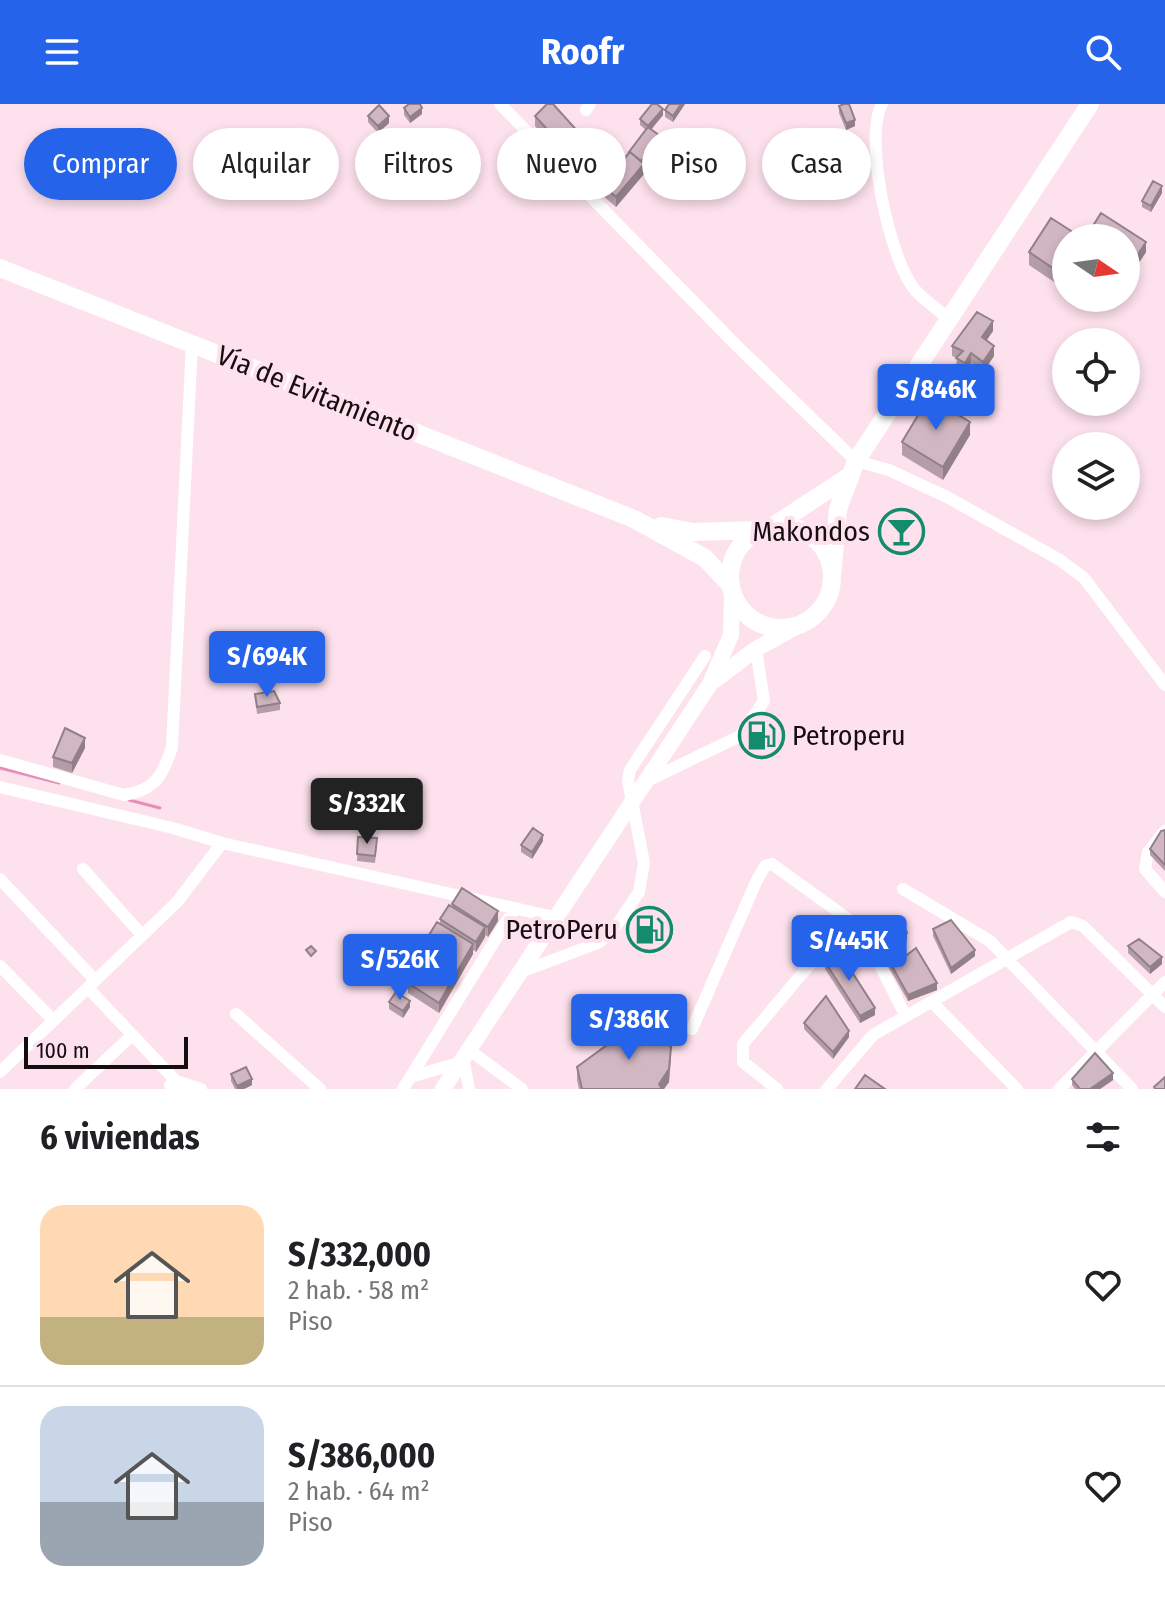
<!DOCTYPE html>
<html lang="es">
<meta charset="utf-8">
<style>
body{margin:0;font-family:"Fira Sans Condensed",sans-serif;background:#f6f6f6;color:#202124;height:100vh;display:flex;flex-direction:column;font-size:30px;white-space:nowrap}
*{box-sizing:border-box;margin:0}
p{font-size:26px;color:#757577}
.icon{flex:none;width:44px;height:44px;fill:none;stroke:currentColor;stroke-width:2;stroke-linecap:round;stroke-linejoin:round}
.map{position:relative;height:985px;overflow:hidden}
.drawer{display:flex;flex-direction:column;background:#fff;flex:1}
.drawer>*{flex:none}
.guide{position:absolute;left:24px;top:24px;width:1118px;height:72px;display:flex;gap:16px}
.needle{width:52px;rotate:103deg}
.controls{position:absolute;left:1052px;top:120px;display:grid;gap:16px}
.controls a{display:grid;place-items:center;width:88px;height:88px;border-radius:50%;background:#fff;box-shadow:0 4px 12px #0003;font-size:40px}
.scale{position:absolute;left:24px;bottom:20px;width:164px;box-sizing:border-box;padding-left:8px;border:4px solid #160d11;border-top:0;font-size:22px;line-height:28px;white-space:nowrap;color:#160d11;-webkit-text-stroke:6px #fde1ed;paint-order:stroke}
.price{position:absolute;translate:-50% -68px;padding:0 18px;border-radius:8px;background:#2563eb;color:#fff;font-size:26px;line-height:52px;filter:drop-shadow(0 2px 4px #0008)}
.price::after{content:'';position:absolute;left:50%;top:48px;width:24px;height:18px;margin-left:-12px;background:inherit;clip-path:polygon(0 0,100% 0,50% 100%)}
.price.active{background:#222;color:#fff}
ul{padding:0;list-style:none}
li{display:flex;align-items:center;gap:24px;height:200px;padding:0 40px}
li+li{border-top:2px solid #e0e0e0}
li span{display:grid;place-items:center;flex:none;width:224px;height:160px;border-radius:24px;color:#555}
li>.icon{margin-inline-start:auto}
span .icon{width:96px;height:96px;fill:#fffc;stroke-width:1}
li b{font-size:34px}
h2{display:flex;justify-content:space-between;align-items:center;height:96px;padding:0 40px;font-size:34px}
.chip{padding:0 28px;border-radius:36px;background:#fff;box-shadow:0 4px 12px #0003;font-size:28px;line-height:72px}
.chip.active{background:#2563eb;color:#fff}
header{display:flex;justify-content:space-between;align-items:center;height:104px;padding:0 40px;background:#2563eb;color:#fff;font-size:36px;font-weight:700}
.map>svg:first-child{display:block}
</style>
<header><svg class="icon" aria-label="menu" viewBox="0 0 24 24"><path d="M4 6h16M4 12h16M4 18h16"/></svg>Roofr<svg class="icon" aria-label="search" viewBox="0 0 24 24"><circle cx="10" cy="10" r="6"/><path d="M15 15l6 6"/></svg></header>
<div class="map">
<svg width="1165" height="985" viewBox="0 0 1165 985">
<rect width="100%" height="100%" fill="#fde1ed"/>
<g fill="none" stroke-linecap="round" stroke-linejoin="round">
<path stroke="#e68db8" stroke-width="3" d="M 0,664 L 59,679
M 129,696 L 160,704"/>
<path stroke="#fff" stroke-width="12" d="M 500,0 L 736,241 L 856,357 L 889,366 L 947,393 L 1060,456 L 1084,474 L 1165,581
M 882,0 C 863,34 890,157 915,186 C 924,196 937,205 948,214
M 586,6 L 590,0
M 0,656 L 124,691 C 155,686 163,672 172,643 L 192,239
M 645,678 L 740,632 L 764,597 L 756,545
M 0,683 L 173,724 L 222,739 L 554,813
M 1165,727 L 1148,748 L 1145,765 L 1165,788
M 83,765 L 141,830
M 0,775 L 95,876
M 903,785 L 990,837 L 1132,985
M 0,862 L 53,916
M 521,868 L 598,839 L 612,828 L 639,788 L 644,759 L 628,677 L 630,666 L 705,552
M 88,884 L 176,977 L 174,985
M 932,898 L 1017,985
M 236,910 L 320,985
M 692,925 L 756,778 L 765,762 L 772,760 L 848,815 L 870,841 L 905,911
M 468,945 L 522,985
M 463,953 L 469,985
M 0,968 L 177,798 L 222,739
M 410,973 L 459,959
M 170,981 L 176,977 L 201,985
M 75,985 L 131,932
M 403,985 L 515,804
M 777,985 L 743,958 L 743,940 L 848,815
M 827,985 L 873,931 L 1071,818 L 1083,822 L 1165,903
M 1059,985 L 1165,878"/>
<path stroke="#fff" stroke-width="16" d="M 715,576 L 756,545 L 807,517
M 443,985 L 710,580 L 731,531 L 732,489"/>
<path stroke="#fff" stroke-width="18" d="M 0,164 L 634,415 L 705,454 L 731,482
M 661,422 L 693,428 L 759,426
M 773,422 L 848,373
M730 473a51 51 0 1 1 102 0a51 51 0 1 1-102 0Z
M 832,473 L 838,405 L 856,357 L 1090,0"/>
</g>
<path fill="#b49da7" d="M 685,0 L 673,18 L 665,13 L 665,6 Z
M 839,2 L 855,22 L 846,26 L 839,9 Z
M 404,4 L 422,10 L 410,19 L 404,11 Z
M 663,11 L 651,26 L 660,39 L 644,60 L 644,70 L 616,103 L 602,91 L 602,81 L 646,26 L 640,21 L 640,15 Z
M 368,12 L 389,19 L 378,29 L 368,18 Z
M 535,12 L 581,41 L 566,56 L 535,22 Z
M 1162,89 L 1151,108 L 1142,103 L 1142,97 Z
M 1101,109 L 1146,138 L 1146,148 L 1133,168 L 1126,164 L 1126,134 L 1088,134 L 1088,130 Z
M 1066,134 L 1066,186 L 1029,161 L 1029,148 Z
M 1078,194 L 1099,194 L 1093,204 Z
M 993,227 L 986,237 L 994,252 L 983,268 L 971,259 L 965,269 L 956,264 L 957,254 L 952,252 L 952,242 Z
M 957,287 L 948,305 L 970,331 L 943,376 L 902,351 L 902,338 L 924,301 L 921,299 L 921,289 Z
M 255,590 L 280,599 L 280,606 L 257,610 Z
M 85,644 L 72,669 L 53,663 L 53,653 Z
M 1165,726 L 1165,767 L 1150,751 L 1150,745 Z
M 358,733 L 377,741 L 375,759 L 357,757 Z
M 543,737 L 532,755 L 521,748 L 521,741 Z
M 452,800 L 498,817 L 488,833 L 485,831 L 485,833 L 476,848 L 473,846 L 473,850 L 439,909 L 408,889 L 408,879 L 421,858 L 419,857 L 419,847 L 440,819 L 440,815 L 452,803 Z
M 933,825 L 975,852 L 951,870 L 933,832 Z
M 878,833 L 907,836 L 883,853 L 878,839 Z
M 1128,842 L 1162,860 L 1150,870 L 1128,849 Z
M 887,853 L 903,854 L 937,886 L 908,897 L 887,860 Z
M 825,858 L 875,911 L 860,919 L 825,865 Z
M 389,898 L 410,903 L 403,914 L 389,905 Z
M 804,919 L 849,933 L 833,955 L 804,925 Z
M 671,956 L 669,978 L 664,985 L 579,985 L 577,976 L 577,963 Z
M 231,970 L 252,981 L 244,985 L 235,985 L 231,977 Z
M 1072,975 L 1113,976 L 1100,985 L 1075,985 L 1072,981 Z"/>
<path fill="#928088" d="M 681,0 L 685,0 L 673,18 L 673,12 Z
M 422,4 L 422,10 L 410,19 L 410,13 Z
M 663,5 L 663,11 L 648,29 L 648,22 Z
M 389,12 L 389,19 L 378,29 L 378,22 Z
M 855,16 L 855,22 L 846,26 L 846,19 Z
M 581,31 L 581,41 L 566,56 L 566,46 Z
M 660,32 L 660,39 L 640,64 L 640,57 Z
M 620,53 L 620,57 L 608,67 L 608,63 Z
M 644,60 L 644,70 L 616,103 L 616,93 Z
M 1162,82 L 1162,89 L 1151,108 L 1151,102 Z
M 1146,138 L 1146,148 L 1133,168 L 1133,158 Z
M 1093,194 L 1099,194 L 1093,204 Z
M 993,217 L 993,227 L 982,243 L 982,233 Z
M 994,242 L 994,252 L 983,268 L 983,258 Z
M 971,249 L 971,259 L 965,269 L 965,259 Z
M 957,278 L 957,287 L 945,311 L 945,301 Z
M 970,318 L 970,331 L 943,376 L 943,363 Z
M 85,634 L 85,644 L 72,669 L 72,659 Z
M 543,731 L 543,737 L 532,755 L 532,748 Z
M 498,807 L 498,817 L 488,833 L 488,823 Z
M 485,823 L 485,833 L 476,848 L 476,838 Z
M 907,829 L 907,836 L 883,853 L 883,846 Z
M 473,840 L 473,850 L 439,909 L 439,899 Z
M 975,846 L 975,852 L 951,870 L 951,864 Z
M 1162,853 L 1162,860 L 1150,870 L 1150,863 Z
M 937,879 L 937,886 L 908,897 L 908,891 Z
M 410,897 L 410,903 L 403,914 L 403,907 Z
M 875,904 L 875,911 L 860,919 L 860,912 Z
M 849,927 L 849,933 L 833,955 L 833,948 Z
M 671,943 L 669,978 L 664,985 L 659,985 L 659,980 Z
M 1113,969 L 1113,976 L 1100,985 L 1090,985 Z
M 252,975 L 252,981 L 244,985 L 237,985 L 237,982 Z"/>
<path fill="#d1b7c2" stroke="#928088" stroke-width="2" d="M 409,0 L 420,0 L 422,4 L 410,13 L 404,4 Z
M 547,0 L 553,0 L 581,31 L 566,46 L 535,12 Z
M 652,0 L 657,0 L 663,5 L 648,22 L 640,15 Z
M 669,0 L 681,0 L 673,12 L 665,6 Z
M 844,0 L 849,0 L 855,16 L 846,19 L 839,2 Z
M 379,1 L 389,12 L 378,22 L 368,12 Z
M 648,23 L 660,32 L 641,57 L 630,48 L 629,48 Z
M 614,47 L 620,53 L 608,63 L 603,57 Z
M 630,48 L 644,60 L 616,93 L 602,81 Z
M 1153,77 L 1162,82 L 1151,102 L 1142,97 Z
M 1101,109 L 1146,138 L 1133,158 L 1126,154 L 1126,134 L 1095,134 L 1088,130 Z
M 1051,114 L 1082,134 L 1066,134 L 1066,173 L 1029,148 Z
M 977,208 L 993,217 L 982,233 L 994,242 L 983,258 L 971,249 L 965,259 L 956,254 L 963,247 L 952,242 Z
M 938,267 L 957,278 L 945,301 L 921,289 Z
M 929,293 L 970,318 L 943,363 L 902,338 Z
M 274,587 L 280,599 L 257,603 L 255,590 Z
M 65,624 L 85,634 L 72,659 L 53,653 Z
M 533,724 L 543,731 L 532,748 L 521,741 Z
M 1165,726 L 1165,761 L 1150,745 L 1161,727 Z
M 358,733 L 377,734 L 375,752 L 357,750 Z
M 462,784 L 498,807 L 488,823 L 452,800 Z
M 449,801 L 485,823 L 476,838 L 440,815 Z
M 901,816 L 907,829 L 883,846 L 878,833 Z
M 951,816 L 975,846 L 951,864 L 933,825 Z
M 437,818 L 473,840 L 439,899 L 408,879 L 424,853 L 440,860 L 419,847 Z
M 1139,835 L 1162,853 L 1150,863 L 1128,842 Z
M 311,842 L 316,847 L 311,852 L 306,846 Z
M 836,843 L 875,904 L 860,912 L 825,858 Z
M 916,844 L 937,879 L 908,891 L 887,853 L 901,845 L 903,854 Z
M 396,888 L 410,897 L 403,907 L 389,898 Z
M 826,892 L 849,927 L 833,948 L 804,919 Z
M 637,919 L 659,927 L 671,943 L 669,965 L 659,980 L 662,985 L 582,985 L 577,963 Z
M 1095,949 L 1113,969 L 1090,985 L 1080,985 L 1072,975 Z
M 246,963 L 252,975 L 237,982 L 231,970 Z
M 865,971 L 885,985 L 855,985 Z
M 1165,973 L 1165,985 L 1155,985 L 1154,983 Z"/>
<defs>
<symbol id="bar-ring" viewBox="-11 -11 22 22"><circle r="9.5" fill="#fde1ed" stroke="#148b6d" stroke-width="1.5"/><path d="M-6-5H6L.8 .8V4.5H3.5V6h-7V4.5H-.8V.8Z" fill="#148b6d"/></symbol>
<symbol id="fuel-ring" viewBox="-11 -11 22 22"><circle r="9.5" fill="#fde1ed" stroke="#148b6d" stroke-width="1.5"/><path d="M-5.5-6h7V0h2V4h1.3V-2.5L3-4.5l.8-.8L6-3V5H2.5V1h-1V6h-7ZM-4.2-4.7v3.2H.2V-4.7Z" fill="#148b6d"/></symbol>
</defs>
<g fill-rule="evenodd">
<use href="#bar-ring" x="876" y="402" width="51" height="51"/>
<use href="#fuel-ring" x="736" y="606" width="51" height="51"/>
<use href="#fuel-ring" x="624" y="800" width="51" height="51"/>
</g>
<g text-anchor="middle" stroke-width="8" stroke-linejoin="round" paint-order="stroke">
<g font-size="28" fill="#160d11" stroke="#fde1ed">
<text transform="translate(317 289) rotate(22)" y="10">Vía de Evitamiento</text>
</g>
<g font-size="28" fill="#160d11" stroke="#fde1ed" text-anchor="end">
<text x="870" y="437">Makondos</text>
<text x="792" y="641" text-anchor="start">Petroperu</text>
<text x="618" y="835">PetroPeru</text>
</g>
</g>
</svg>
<div class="controls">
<a><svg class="needle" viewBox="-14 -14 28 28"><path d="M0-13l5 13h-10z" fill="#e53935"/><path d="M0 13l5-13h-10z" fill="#757577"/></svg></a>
<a><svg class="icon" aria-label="locate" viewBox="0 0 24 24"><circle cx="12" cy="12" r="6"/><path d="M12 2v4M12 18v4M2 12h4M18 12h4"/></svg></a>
<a><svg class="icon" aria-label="layers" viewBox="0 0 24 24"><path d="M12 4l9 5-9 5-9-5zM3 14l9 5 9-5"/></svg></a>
</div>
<div class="scale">100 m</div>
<b class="price" style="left:936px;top:328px">S/846K</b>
<b class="price" style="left:267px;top:595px">S/694K</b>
<b class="price active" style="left:367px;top:742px">S/332K</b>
<b class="price" style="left:849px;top:879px">S/445K</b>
<b class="price" style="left:400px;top:898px">S/526K</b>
<b class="price" style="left:629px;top:958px">S/386K</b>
<div class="guide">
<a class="chip active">Comprar</a>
<a class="chip">Alquilar</a>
<a class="chip">Filtros</a>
<a class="chip">Nuevo</a>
<a class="chip">Piso</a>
<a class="chip">Casa</a>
</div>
</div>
<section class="drawer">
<h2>6 viviendas<svg class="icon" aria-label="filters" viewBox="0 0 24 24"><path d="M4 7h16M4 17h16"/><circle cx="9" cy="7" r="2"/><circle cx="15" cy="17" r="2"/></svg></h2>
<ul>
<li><span style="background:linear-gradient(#ffd9b3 70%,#c2b280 0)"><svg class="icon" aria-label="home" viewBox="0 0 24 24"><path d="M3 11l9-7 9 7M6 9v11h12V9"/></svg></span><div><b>S/332,000</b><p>2 hab. · 58 m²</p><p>Piso</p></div><svg class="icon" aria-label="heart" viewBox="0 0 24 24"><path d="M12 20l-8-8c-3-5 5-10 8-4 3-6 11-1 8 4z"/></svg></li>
<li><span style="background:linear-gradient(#c9d6e8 60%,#9aa5b1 0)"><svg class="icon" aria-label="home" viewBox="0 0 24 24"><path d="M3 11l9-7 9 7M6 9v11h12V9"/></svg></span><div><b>S/386,000</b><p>2 hab. · 64 m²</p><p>Piso</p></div><svg class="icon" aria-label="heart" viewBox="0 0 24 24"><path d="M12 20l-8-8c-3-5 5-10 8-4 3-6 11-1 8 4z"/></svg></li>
</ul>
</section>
